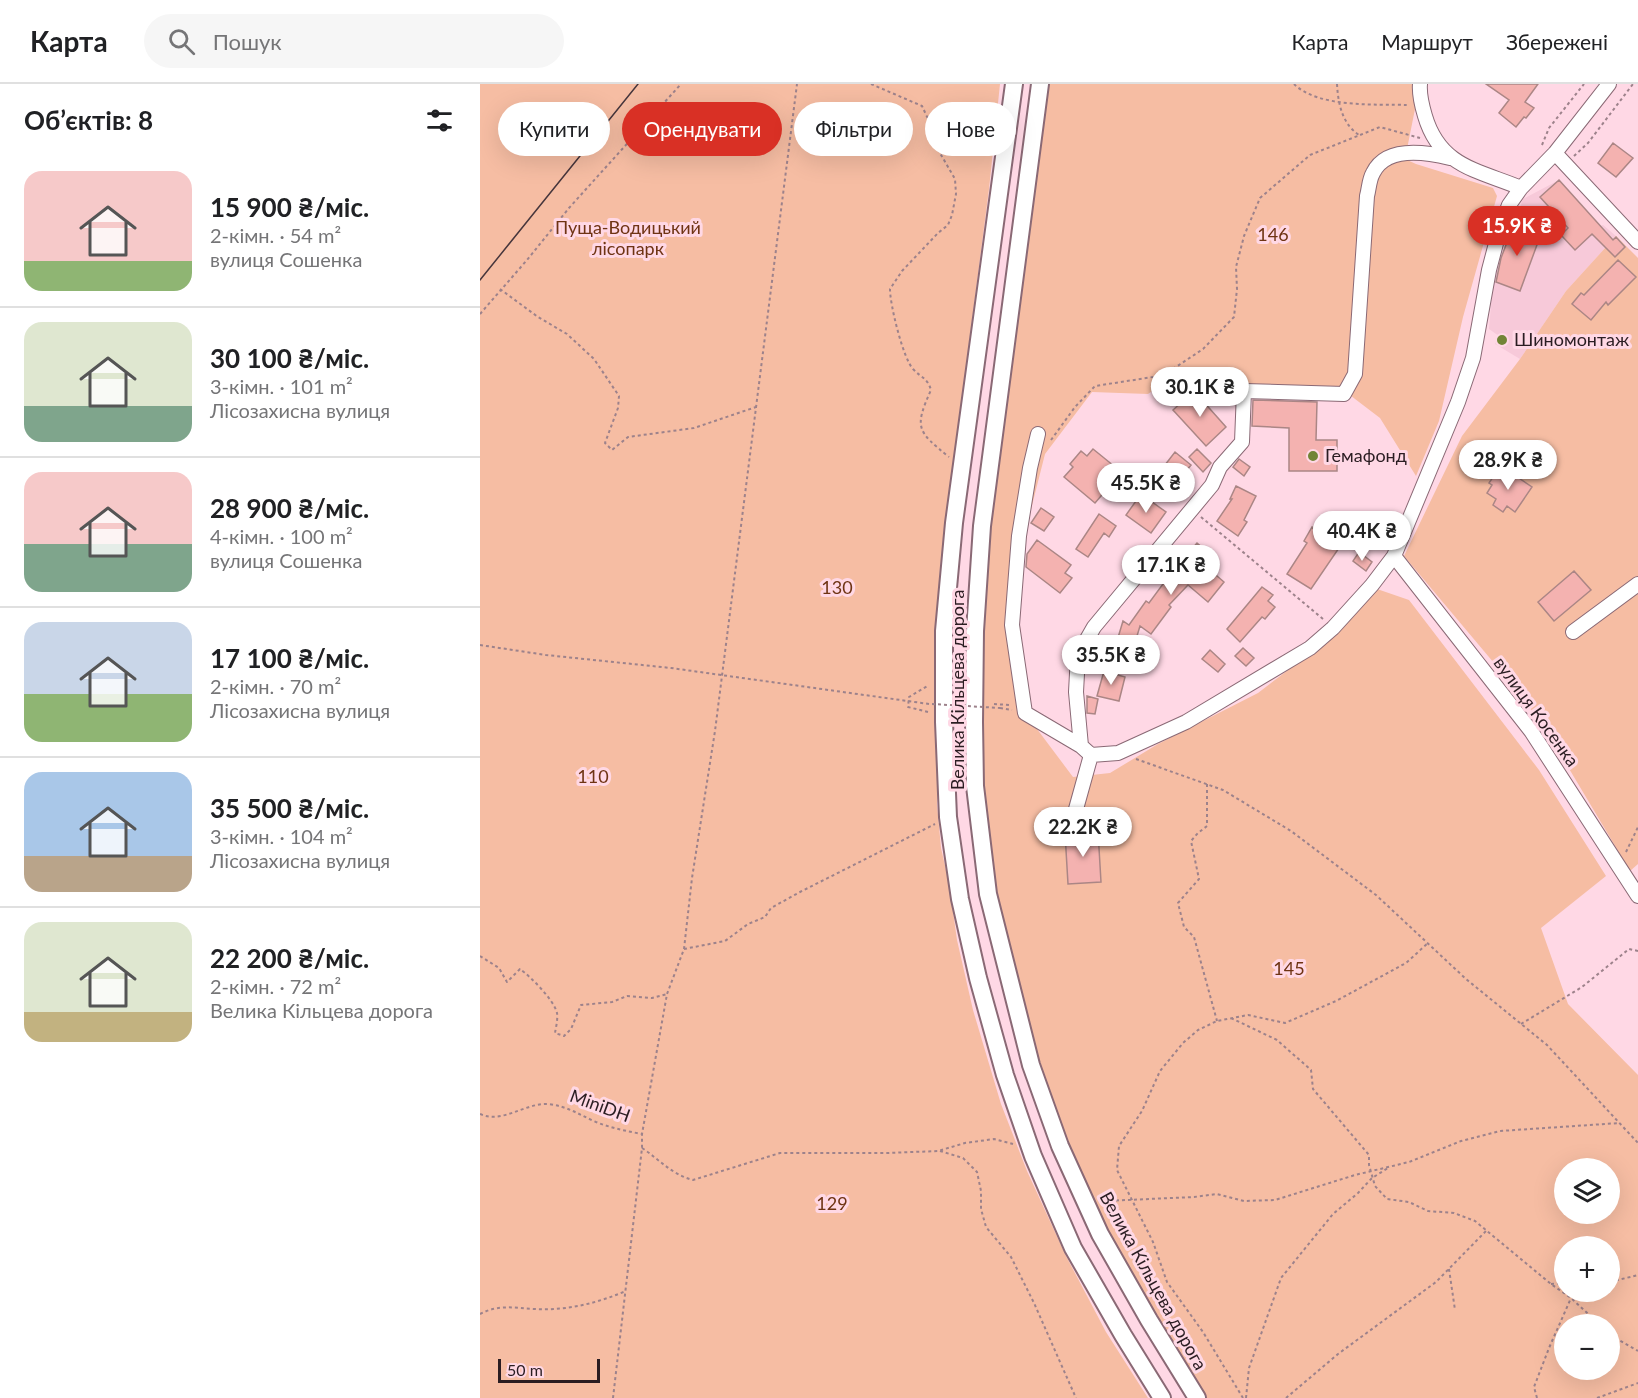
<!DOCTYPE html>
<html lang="uk">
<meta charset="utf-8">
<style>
body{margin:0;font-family:Lato,sans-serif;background:#f6f6f6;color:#202124;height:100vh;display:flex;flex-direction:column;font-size:22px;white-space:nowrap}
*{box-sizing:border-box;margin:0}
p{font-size:20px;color:#757577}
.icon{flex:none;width:33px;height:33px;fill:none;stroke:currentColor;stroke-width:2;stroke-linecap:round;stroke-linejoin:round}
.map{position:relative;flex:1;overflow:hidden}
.sheet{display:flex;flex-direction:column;background:#fff;width:480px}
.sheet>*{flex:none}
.top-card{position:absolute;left:18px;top:18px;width:570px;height:54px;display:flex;gap:12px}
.buttons{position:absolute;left:1074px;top:1074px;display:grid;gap:12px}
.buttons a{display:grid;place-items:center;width:66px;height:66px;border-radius:50%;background:#fff;box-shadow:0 6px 24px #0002;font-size:30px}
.scale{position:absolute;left:18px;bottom:15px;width:102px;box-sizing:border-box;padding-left:6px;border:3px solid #2b1d22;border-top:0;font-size:16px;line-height:21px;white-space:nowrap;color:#2b1d22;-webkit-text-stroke:4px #ffd8e5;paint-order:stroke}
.price{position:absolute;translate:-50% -51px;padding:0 14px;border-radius:21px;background:#fff;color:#222;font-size:20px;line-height:39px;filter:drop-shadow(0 2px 3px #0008)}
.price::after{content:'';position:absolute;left:50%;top:36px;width:18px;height:14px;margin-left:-9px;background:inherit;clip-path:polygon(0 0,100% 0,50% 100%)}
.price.active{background:#d93025;color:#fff}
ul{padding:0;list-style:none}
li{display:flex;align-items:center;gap:18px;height:150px;padding:0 24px}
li+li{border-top:2px solid #e0e0e0}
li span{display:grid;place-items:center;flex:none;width:168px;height:120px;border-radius:18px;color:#555}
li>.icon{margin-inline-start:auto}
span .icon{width:72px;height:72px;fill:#fffc;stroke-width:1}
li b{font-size:26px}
h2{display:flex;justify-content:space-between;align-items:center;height:72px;padding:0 24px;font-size:26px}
.pill{padding:0 21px;border-radius:27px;background:#fff;box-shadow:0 6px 24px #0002;font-size:21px;line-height:54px}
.pill.active{background:#d93025;color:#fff}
header{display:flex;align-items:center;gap:36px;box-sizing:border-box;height:84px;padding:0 30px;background:#fff;border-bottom:2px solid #e0e0e0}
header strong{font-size:28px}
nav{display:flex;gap:33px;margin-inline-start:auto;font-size:21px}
.search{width:420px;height:54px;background:#f6f6f6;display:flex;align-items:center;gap:15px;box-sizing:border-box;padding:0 21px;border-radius:33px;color:#757577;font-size:22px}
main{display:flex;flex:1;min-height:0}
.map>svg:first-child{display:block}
</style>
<header>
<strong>Карта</strong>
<div class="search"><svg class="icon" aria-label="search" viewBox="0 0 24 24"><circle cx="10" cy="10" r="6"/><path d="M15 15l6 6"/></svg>Пошук</div>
<nav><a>Карта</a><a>Маршрут</a><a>Збережені</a></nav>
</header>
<main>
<section class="sheet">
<h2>Об’єктів: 8<svg class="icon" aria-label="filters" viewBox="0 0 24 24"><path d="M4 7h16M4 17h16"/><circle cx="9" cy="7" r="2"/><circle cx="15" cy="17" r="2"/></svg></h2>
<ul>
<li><span style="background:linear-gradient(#f6c9c9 75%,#8fb573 0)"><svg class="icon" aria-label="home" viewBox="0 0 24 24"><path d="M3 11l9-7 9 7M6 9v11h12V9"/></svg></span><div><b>15 900 ₴/міс.</b><p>2-кімн. · 54 m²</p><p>вулиця Сошенка</p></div></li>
<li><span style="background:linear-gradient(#dfe7d0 70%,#7fa58c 0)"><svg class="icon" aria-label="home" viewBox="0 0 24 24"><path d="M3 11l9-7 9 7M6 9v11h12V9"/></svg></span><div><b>30 100 ₴/міс.</b><p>3-кімн. · 101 m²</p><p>Лісозахисна вулиця</p></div></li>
<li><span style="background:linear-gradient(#f6c9c9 60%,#7fa58c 0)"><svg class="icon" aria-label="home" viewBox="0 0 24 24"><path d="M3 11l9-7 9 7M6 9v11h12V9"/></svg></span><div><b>28 900 ₴/міс.</b><p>4-кімн. · 100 m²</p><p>вулиця Сошенка</p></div></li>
<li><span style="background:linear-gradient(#c9d6e8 60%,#8fb573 0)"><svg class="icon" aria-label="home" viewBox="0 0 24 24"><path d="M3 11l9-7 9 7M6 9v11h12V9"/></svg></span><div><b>17 100 ₴/міс.</b><p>2-кімн. · 70 m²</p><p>Лісозахисна вулиця</p></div></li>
<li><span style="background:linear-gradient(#a9c7e8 70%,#b9a48a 0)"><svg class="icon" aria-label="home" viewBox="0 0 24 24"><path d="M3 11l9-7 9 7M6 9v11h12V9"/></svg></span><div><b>35 500 ₴/міс.</b><p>3-кімн. · 104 m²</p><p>Лісозахисна вулиця</p></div></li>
<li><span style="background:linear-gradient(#dfe7d0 75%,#c2b280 0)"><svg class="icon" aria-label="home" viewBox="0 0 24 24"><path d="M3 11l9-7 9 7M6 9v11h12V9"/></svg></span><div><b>22 200 ₴/міс.</b><p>2-кімн. · 72 m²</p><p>Велика Кільцева дорога</p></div></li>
</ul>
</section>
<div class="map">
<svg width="1158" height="1314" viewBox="0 0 1158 1314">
<rect width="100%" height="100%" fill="#ffd8e5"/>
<path fill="#f7c9d9" d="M 1079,96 L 1120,142 L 1123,141 L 1136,152 L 1086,207 L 1040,275 L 1015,260 L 1019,252 L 1009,245 L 1013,197 L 1043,115 Z"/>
<path fill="#f6bda3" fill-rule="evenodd" d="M 0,0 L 520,0 L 509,105 L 460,484 L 456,582 L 459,694 L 457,720 L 461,764 L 469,799 L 477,856 L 493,926 L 521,1020 L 547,1087 L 586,1172 L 626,1248 L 668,1314 L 0,1314 Z
M 560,0 L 940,0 L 925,75 L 936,80 L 1013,104 L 1017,112 L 983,233 L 959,337 L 936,392 L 900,334 L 858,302 L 735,301 L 700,288 L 668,310 L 612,308 L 565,370 L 542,461 L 539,533 L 548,618 L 545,629 L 593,693 L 630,689 L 678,660 L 778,609 L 858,548 L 897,505 L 929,516 L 1059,686 L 1126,792 L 1061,844 L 1088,920 L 1158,991 L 1158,1314 L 717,1314 L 580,1062 L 508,810 L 495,547 ZM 1084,1084 L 1130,1084 L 1130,1130 L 1084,1130 ZM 1084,1162 L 1130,1162 L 1130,1208 L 1084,1208 ZM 1084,1240 L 1130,1240 L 1130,1286 L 1084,1286 Z
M 1136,152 L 1158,174 L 1158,780 L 1150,787 L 1066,646 L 1035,604 L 924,472 L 982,352 L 1040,275 L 1086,207 Z"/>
<path fill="#f4b2b0" stroke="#ab8685" stroke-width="1.5" d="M 1006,0 L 1058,0 L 1045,18 L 1054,24 L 1046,34 L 1044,33 L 1036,43 L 1019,29 L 1029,16 Z
M 1133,59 L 1153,74 L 1136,93 L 1118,79 Z
M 1079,96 L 1133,156 L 1136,153 L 1145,163 L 1135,173 L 1112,150 L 1095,166 L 1081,151 L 1088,144 L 1060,113 Z
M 1034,140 L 1061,150 L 1040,207 L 1016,198 L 1021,174 Z
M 1138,176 L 1156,193 L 1128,221 L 1126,218 L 1111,236 L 1092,220 L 1101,209 L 1104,211 Z
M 714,307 L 746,343 L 726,362 L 693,326 Z
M 773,316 L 837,318 L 836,356 L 857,356 L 857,387 L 809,387 L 809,344 L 772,342 Z
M 613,365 L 634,382 L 620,399 L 627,405 L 615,419 L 584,393 L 593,383 L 590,380 L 601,367 L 607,372 Z
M 717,365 L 731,379 L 723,388 L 709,373 Z
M 695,368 L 711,381 L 693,403 L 678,390 Z
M 759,375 L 770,383 L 764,392 L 753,383 Z
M 1024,384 L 1052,403 L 1035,428 L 1027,422 L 1023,428 L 1013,421 L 1016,415 L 1007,409 L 1012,401 L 1009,399 L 1015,390 L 1018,392 Z
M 756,402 L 776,412 L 764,436 L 767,438 L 758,452 L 737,437 L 752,415 L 750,415 Z
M 661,410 L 686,428 L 671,449 L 646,431 Z
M 561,424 L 574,433 L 564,447 L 551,439 Z
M 619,430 L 636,442 L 629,453 L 624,449 L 608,473 L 596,465 Z
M 832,443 L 861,461 L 831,505 L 807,490 L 827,459 L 824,457 Z
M 557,456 L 591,481 L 585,489 L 592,494 L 580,509 L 546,483 L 547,470 Z
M 717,459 L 730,470 L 722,479 L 744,498 L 728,518 L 708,501 L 689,521 L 691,523 L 671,550 L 660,542 L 651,572 L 634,567 L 643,537 L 649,541 L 666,517 L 669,519 L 686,496 L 683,494 L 695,481 L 696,483 Z
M 879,468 L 892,478 L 886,487 L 873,477 Z
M 1094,487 L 1111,506 L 1074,537 L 1058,518 Z
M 782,503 L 793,511 L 788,517 L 795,523 L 785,535 L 782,533 L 760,558 L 747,545 Z
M 763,564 L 774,574 L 766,582 L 755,572 Z
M 730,566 L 745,580 L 738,588 L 722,575 Z
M 624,587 L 645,593 L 639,617 L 617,612 Z
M 607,612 L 618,615 L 615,630 L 607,629 Z
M 618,747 L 621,798 L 588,800 L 585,749 Z"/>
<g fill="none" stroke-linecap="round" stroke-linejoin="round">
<defs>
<path id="minor" d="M 940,0 C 939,11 942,22 945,32 C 960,83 998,86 1041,104
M 1075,69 L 1158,158
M 970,74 C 946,68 906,62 893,89 C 889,96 889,105 887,112 L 875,290 L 864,310 L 764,307 L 762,358 L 740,383 L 732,401 L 614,543 L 598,571 L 596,608 L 601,662 L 611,671 L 638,669 L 706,638 L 830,564 L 853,544 L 892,501 L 914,472 L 978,318 L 993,274 L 1009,186 L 1019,148 L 1029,121 L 1041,104 L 1075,69 L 1129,0
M 558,350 L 550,384 L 539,452 L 532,541 L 545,629 L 601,662
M 914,472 L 1051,647 L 1158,812
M 1093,548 L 1158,500
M 597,739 L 596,725 L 611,671"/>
<path id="major" d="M 534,0 L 474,439 L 464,547 L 464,638 L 468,733 L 480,815 L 498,894 L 525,991 L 553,1072 L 593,1164 L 643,1251 L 682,1314
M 560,0 L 502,442 L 495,547 L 494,638 L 495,702 L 508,810 L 551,981 L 580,1062 L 620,1150 L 669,1236 L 717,1314"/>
</defs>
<use href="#minor" stroke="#8a6975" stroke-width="16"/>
<use href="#major" stroke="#8a6975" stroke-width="20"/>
<path stroke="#9d828b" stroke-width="2" stroke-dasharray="3 3" stroke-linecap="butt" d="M 391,0 L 442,22 L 449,37 L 453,57 L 475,95 L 476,110 L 472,131 L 468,141 L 458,149 L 422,187 L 410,205 C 410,221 423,274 433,285 C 441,294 447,293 451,306 C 434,344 437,347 469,373
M 814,0 C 838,24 896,20 927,21
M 857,0 C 858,19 862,40 879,51
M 1062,61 L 1069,44 L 1104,0
M 1094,72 L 1108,59 L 1153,0
M 20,205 L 58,233 L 87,250 L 114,275 L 139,312 L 138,324 L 125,359 L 132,366 L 148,353 L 214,344 L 276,323
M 0,230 L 47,176 L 89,124 L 201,0
M 571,356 L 595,323 L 615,302 L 673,293 L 693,285 L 723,265 L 754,233 L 757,205 L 756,183 L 764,152 L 780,114 L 830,71 L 900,43 L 940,54
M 721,433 L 843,535
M 0,561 L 66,571 L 191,584 L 449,620
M 514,620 L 529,621
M 520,624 L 532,626
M 448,628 L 428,623 L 429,613 L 449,601
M 656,675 L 743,706 L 811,747 L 896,811 L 986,895 L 1067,961 L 1158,1059
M 727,700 L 727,742 L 718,749 L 711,757 L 719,795 L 698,819 L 704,843 L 714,853 L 737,937
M 1146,768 L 1158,743
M 204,865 L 245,857 L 268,840 L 285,833 L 291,824 L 320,808 L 455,740
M 0,872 L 19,884 L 27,898 L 40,885 C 51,893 74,916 77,929 C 78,935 76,943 75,949 L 84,952 L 91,945 L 101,921 L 132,918 L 147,912 L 172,914 L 187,910
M 751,934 L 797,956 L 831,986 L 833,1005 L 889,1071 L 889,1081 L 895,1102 L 907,1115 L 929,1118 L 948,1127 L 974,1129 L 995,1137 L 1071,1200 L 1091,1214 L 1119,1240
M 1041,940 L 1102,903 L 1149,865 L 1158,867
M 0,1030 C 23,1040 44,1019 68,1020 C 87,1022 100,1031 116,1038 C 131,1044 146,1047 162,1050
M 162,1064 C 180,1076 191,1090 213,1096 L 300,1069 L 408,1069 L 458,1067 L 485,1059 L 514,1055 L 533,1060
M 460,1067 L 483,1074 L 497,1088 L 501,1107 L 501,1125 L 506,1143 L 531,1173 L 554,1219 L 596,1314
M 624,1117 L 714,1113 L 737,1110 L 764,1117 L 795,1116 L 875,1091 L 929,1078 L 981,1057 L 1020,1047 L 1140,1039
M 969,1185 L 975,1226
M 1130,1198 L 1158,1191
M 1071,1200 L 1084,1199
M 0,1230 C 19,1220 35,1224 55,1225 C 87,1227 117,1219 146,1207
M 1130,1251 L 1158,1267
M 133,1314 L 162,1064 L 162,1050 L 187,910 L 204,865 L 212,794 L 235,647 L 317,0
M 763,1314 L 723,1248 L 687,1198 L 673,1158 L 637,1086 L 639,1062 L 662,1027 L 680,987 L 703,959 L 718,946 L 737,937 L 768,931 L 805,939 L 856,917 L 926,879 L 948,859
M 766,1314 L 769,1284 L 801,1194 L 853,1130 L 878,1109 L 892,1094 L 908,1084
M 806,1314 L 858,1270 L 956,1198 L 1006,1147
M 1057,1314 L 1054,1303 L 1069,1264 L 1091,1214
M 1117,1314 L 1158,1299"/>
<use href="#minor" stroke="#fff" stroke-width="14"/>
<use href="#major" stroke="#fff" stroke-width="16"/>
<path stroke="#47363c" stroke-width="1.5" d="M 0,196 L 158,0"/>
<path stroke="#9d828b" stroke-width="2" stroke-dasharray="3 3" stroke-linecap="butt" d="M 452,620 L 520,624"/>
</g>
<g fill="#718435" stroke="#ffd8e5" stroke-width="2">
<circle cx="1022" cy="256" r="6"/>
<circle cx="833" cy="372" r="6"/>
</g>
<g text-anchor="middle" stroke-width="6" stroke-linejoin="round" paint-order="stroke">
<g font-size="18" fill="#6f3313" stroke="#ffd8e5">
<text x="148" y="150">Пуща-Водицький<tspan x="148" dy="21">лісопарк</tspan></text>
<text x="793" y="157">146</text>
<text x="357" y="510">130</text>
<text x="113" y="699">110</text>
<text x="809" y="891">145</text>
<text x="352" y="1126">129</text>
</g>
<g font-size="18" fill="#2b1d22" stroke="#ffd8e5" text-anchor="start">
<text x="1034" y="262">Шиномонтаж</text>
<text x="845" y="378">Гемафонд</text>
</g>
<g font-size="18" fill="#2b1d22" stroke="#ffd8e5">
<text transform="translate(478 606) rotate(-90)" y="6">Велика Кільцева дорога</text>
<text transform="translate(1056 628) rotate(54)" y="6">вулиця Косенка</text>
<text transform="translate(120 1022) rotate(20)" y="6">MiniDH</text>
<text transform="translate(673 1197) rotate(61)" y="6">Велика Кільцева дорога</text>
</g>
</g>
</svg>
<div class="buttons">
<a><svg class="icon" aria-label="layers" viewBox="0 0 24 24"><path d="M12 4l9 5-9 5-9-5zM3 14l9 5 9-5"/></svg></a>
<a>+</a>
<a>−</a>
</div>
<div class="scale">50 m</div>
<b class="price active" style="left:1037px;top:173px">15.9K ₴</b>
<b class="price" style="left:720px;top:334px">30.1K ₴</b>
<b class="price" style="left:1028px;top:407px">28.9K ₴</b>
<b class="price" style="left:666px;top:430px">45.5K ₴</b>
<b class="price" style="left:882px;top:478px">40.4K ₴</b>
<b class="price" style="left:691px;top:512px">17.1K ₴</b>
<b class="price" style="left:631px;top:602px">35.5K ₴</b>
<b class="price" style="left:603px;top:774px">22.2K ₴</b>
<div class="top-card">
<a class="pill">Купити</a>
<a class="pill active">Орендувати</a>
<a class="pill">Фільтри</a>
<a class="pill">Нове</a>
</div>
</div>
</main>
